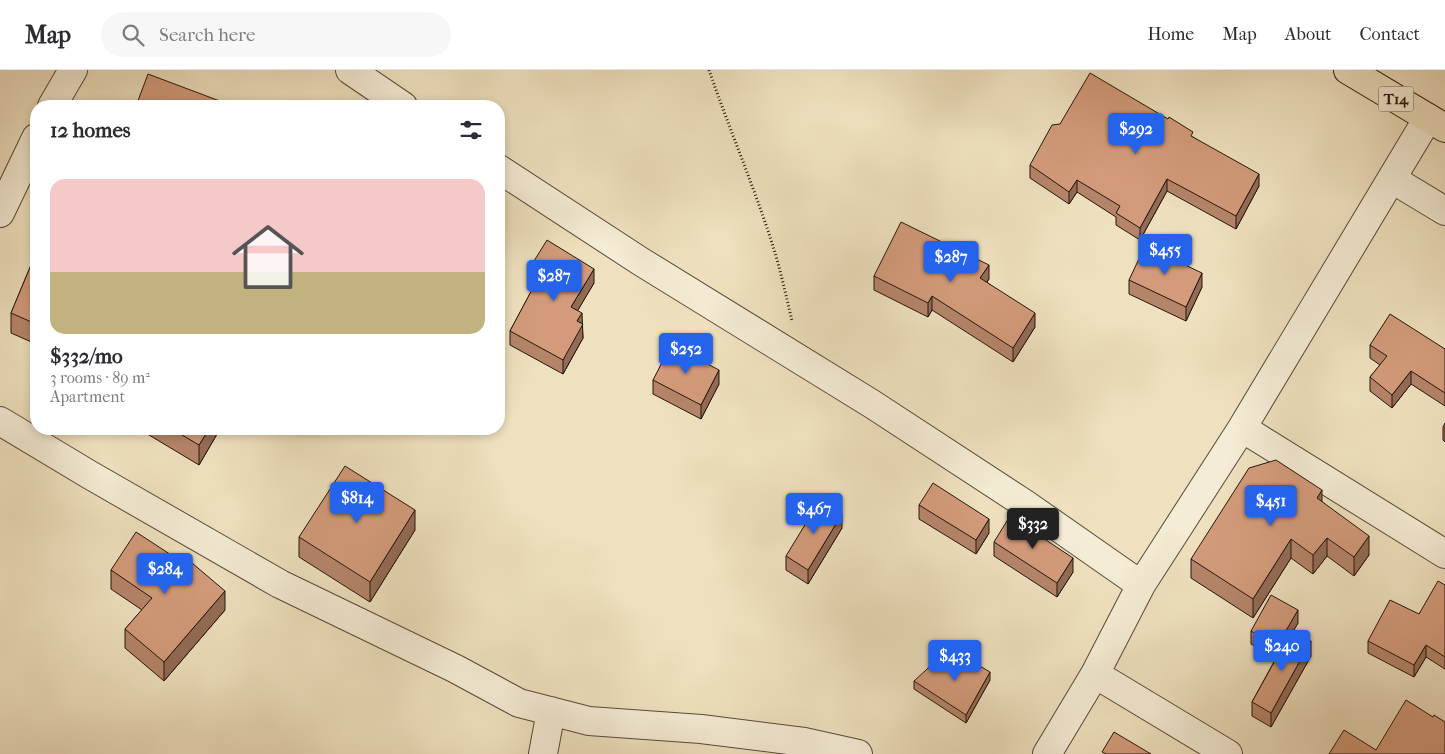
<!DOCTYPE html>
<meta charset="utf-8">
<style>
body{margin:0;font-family:"IM FELL French Canon",serif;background:#f7f7f7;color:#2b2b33;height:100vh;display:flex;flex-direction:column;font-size:19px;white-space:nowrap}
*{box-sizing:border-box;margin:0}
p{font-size:16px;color:#7c7c81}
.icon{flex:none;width:28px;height:28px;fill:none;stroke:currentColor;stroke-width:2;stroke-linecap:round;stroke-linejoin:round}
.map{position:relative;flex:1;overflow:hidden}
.side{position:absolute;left:30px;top:30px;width:475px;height:335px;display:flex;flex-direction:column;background:#fff;border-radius:20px;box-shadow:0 2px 8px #0003}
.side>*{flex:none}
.price{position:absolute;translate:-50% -42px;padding:0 11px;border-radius:5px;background:#2563eb;color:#fff;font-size:16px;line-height:32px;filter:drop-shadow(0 1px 2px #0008)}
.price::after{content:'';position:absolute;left:50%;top:30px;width:15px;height:11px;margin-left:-8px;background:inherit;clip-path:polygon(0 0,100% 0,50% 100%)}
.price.current{background:#222;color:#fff}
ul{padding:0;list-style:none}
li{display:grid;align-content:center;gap:10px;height:265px;padding:0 20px}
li+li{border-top:1px solid #e1e1e2}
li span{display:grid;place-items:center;height:155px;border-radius:15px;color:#555}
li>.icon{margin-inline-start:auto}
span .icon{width:90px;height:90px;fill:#fffc;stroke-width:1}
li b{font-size:21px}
h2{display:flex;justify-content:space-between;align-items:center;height:60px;padding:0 20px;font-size:21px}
header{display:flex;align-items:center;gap:30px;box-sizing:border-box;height:70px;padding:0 25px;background:#fff;border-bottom:1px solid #e1e1e2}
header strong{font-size:24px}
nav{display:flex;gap:28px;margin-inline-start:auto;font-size:18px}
.search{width:350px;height:45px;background:#f7f7f7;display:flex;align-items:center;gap:12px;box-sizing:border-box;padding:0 18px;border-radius:28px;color:#7c7c81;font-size:19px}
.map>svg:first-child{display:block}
</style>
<header>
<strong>Map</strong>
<div class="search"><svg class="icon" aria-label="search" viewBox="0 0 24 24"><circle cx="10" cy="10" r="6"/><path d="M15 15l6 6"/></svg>Search here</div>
<nav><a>Home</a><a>Map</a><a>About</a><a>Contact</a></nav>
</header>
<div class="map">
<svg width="1445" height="684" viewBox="0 0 1445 684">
<rect width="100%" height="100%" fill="#efe1bf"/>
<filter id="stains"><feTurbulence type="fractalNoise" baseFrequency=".004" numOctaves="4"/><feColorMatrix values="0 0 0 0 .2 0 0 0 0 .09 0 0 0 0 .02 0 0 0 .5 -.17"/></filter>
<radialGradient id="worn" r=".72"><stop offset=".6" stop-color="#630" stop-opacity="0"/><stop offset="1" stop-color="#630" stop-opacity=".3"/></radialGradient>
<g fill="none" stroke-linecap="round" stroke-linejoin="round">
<defs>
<path id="minor" d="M 350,0 L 403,36
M 52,36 L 73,0
M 499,99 L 640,191 L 872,334 L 1025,434 L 1141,515
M 1392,109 L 1445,141
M 0,143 L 36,68
M 0,351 L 90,405 L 280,514 L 456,599 L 519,633 L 589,651 L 701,659 L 804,672 L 858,684
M 1242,358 L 1445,484
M 1095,604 L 1228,684
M 543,684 L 551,641
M 1047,684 L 1095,604 L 1141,515 L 1242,358 L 1428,48"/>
<path id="highway" d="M 1348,0 L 1445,58"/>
</defs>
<use href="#minor" stroke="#574939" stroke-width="30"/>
<use href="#highway" stroke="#24160c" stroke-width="30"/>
<path stroke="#24160c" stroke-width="3" stroke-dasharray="1 2.5" stroke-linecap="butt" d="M 709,0 C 729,58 753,114 772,173 C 780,198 786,225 792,251"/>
<use href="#minor" stroke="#f5ecd5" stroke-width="28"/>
<use href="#highway" stroke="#efe1bf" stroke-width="28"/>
</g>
<path fill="#b5856a" stroke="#24160c" d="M 1193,67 L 1259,116 L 1236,159 L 1167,121 L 1140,170 L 1116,155 L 1116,147 L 1077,122 L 1069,134 L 1030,108 L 1030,95 Z
M 36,183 L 36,274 L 11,263 L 11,243 Z
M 534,191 L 594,213 L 577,241 L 582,253 L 583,268 L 563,304 L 510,275 L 510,261 L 539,207 L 534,205 Z
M 874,206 L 989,209 L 987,212 L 1035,257 L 1013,292 L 932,240 L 928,247 L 874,220 Z
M 1129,210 L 1202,217 L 1186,251 L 1129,224 Z
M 1370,275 L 1445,279 L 1445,336 L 1411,314 L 1392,338 L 1370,321 L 1370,307 L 1380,295 L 1370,288 Z
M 653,310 L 719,314 L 701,349 L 653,324 Z
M 1445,353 L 1445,372 L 1443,370 L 1443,357 Z
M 139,359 L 220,359 L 199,395 Z
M 1322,432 L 1369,485 L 1354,506 L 1327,486 L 1313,504 L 1291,488 L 1253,548 L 1191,508 L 1191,489 Z
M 919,435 L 989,463 L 976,484 L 919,449 Z
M 842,458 L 808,514 L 786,500 L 786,486 Z
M 415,460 L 370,532 L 299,487 L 299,467 Z
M 994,472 L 1073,502 L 1057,527 L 994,486 Z
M 111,500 L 225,540 L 164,611 L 125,578 L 125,559 L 142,540 L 111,519 Z
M 1445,515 L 1445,599 L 1426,587 L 1414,607 L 1368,583 L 1368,571 L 1419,544 Z
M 1298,553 L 1293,561 L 1311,586 L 1271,657 L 1252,646 L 1252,632 L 1276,588 L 1251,574 L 1251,561 Z
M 956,598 L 990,610 L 966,653 L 914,619 L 914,611 Z"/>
<path fill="#946c56" stroke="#24160c" d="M 1259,104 L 1259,116 L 1236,159 L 1236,146 Z
M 1167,109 L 1167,121 L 1140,170 L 1140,158 Z
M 1077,110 L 1077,122 L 1069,134 L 1069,122 Z
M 989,195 L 989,209 L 980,221 L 980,208 Z
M 594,199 L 594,213 L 571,252 L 571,237 Z
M 1202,203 L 1202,217 L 1186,251 L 1186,237 Z
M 932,226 L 932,240 L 928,247 L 928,233 Z
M 582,243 L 583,268 L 563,304 L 563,290 L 577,251 Z
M 1035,243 L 1035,257 L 1013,292 L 1013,278 Z
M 719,300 L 719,314 L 701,349 L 701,335 Z
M 1411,301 L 1411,314 L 1392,338 L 1392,325 Z
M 209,359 L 220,359 L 199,395 L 199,375 Z
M 1322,420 L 1322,439 L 1317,428 Z
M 415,440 L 415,460 L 370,532 L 370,512 Z
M 842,444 L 842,458 L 808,514 L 808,500 Z
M 989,449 L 989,463 L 976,484 L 976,470 Z
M 1369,466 L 1369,485 L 1354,506 L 1354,487 Z
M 1327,468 L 1327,486 L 1313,504 L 1313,485 Z
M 1291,469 L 1291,488 L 1253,548 L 1253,529 Z
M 1073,488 L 1073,502 L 1057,527 L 1057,513 Z
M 225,521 L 225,540 L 164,611 L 164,592 Z
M 1298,540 L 1298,553 L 1277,589 L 1277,576 Z
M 1311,571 L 1311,586 L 1271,657 L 1271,643 Z
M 1426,575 L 1426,587 L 1414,607 L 1414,595 Z
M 990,602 L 990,610 L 966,653 L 966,645 Z"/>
<path fill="#d39b7b" stroke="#24160c" d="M 1090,3 L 1168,49 L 1169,47 L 1193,62 L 1191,66 L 1259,104 L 1236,146 L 1167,109 L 1140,158 L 1116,143 L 1120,136 L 1077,110 L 1069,122 L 1030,95 L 1052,55 L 1060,54 Z
M 148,4 L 233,36 L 136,36 Z
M 901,152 L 989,195 L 980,208 L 1035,243 L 1013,278 L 932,226 L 928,233 L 874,206 Z
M 547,170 L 594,199 L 571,237 L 582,243 L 577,251 L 583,254 L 563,290 L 510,261 L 544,197 L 534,191 Z
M 1145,176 L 1202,203 L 1186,237 L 1129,210 Z
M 36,183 L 36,254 L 11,243 Z
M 1390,244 L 1445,279 L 1445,323 L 1411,301 L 1392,325 L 1370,307 L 1387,286 L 1370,275 Z
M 671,275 L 719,300 L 701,335 L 653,310 Z
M 172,359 L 209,359 L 199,375 Z
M 1276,390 L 1322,420 L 1317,428 L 1369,466 L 1354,487 L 1327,468 L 1313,485 L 1291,469 L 1253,529 L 1191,489 L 1249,398 Z
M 345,396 L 415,440 L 370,512 L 299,467 Z
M 933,413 L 989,449 L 976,470 L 919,435 Z
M 820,430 L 842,444 L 808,500 L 786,486 Z
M 1010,446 L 1073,488 L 1057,513 L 994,472 Z
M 136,462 L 182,492 L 185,487 L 225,521 L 164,592 L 125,559 L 152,528 L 111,500 Z
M 1438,511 L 1445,515 L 1445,587 L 1426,575 L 1414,595 L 1368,571 L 1390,530 L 1419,544 Z
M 1271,525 L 1298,540 L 1277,576 L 1251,561 Z
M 1292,560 L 1311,571 L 1271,643 L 1252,632 Z
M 963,586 L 990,602 L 966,645 L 914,611 L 938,589 L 956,598 Z
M 1406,630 L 1433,647 L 1434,645 L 1445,652 L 1445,684 L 1329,684 L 1344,660 L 1376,680 Z
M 1114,662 L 1151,684 L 1106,684 L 1102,682 Z"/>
<g text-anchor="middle" stroke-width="4" stroke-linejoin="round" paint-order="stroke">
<rect fill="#f5ecd5" stroke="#635648" stroke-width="1" x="1378.5" y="16.5" width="35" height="25" rx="4"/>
<g font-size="15" font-weight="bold" fill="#24160c">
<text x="1396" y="34">T14</text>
</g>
</g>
<rect width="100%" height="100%" filter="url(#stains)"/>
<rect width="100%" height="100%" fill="url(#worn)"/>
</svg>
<b class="price" style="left:1136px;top:85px">$292</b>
<b class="price" style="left:1165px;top:206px">$455</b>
<b class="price" style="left:951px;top:213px">$287</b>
<b class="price" style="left:554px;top:232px">$287</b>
<b class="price" style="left:686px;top:305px">$252</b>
<b class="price" style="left:357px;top:454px">$814</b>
<b class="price" style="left:1271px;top:457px">$451</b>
<b class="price" style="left:814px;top:465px">$467</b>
<b class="price current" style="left:1033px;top:480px">$332</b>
<b class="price" style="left:165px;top:525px">$284</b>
<b class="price" style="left:1282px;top:602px">$240</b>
<b class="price" style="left:955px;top:612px">$433</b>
<section class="side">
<h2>12 homes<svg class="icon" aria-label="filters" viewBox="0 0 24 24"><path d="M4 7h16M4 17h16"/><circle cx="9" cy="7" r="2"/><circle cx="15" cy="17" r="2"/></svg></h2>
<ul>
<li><span style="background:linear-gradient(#f6c9c9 60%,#c2b280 0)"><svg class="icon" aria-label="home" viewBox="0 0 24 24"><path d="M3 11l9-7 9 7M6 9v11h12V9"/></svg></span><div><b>$332/mo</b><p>3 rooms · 89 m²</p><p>Apartment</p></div></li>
</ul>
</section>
</div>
